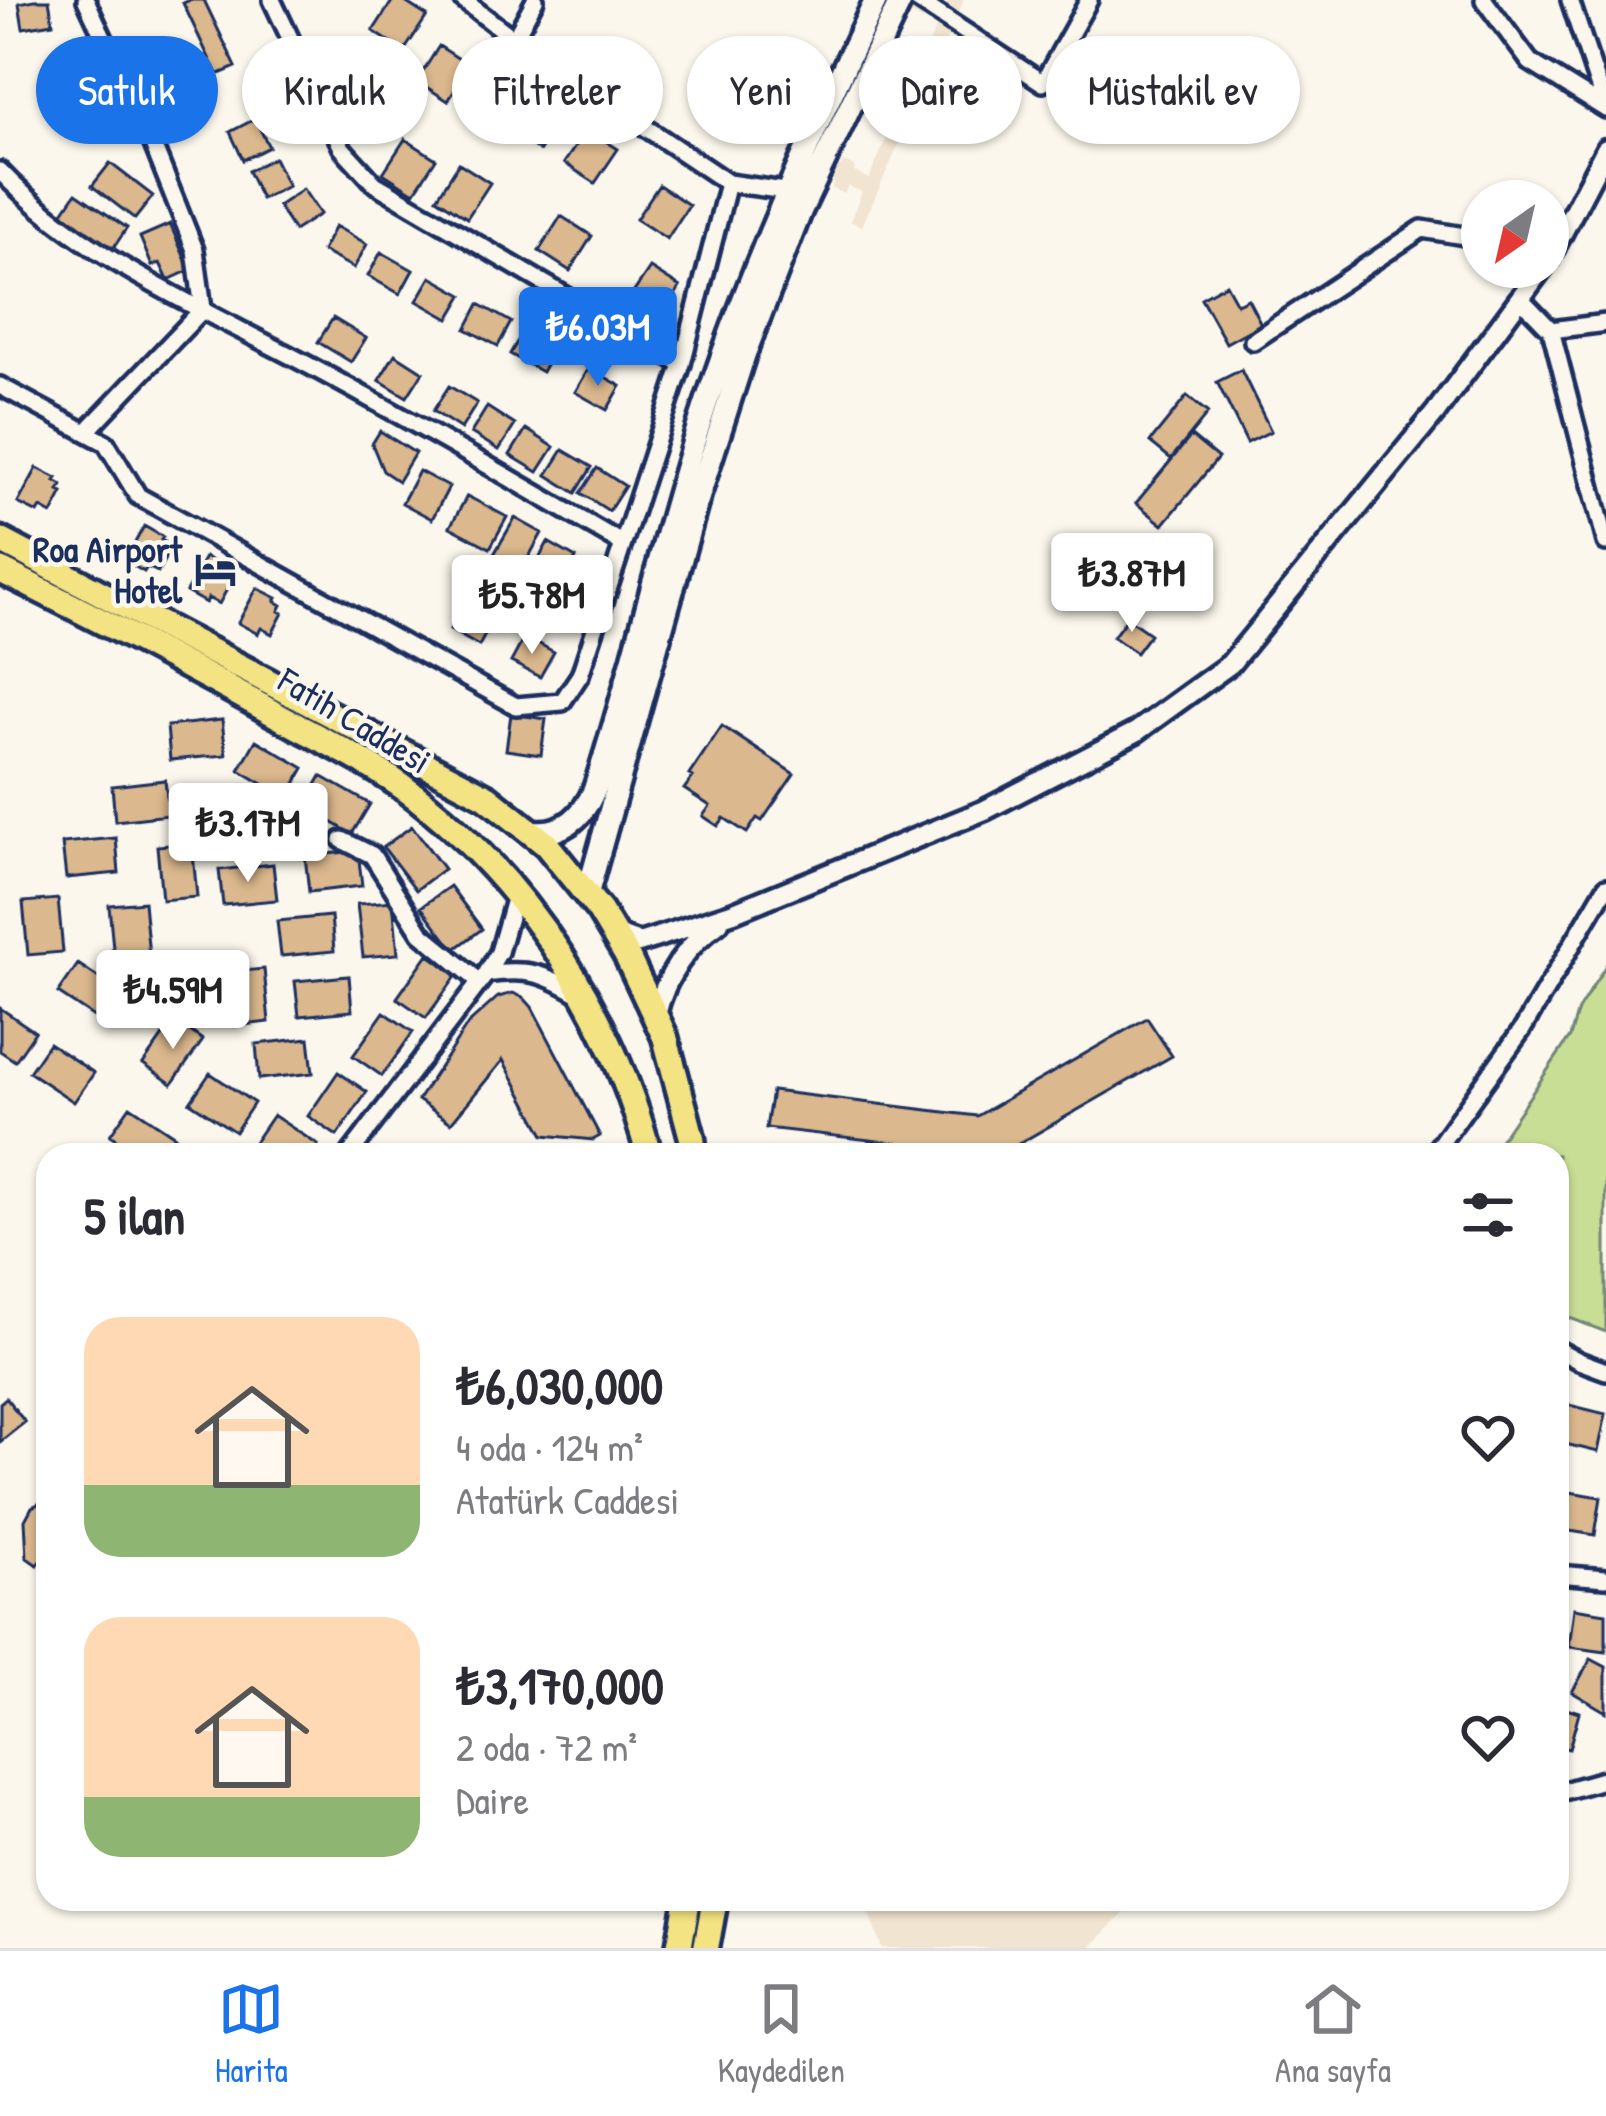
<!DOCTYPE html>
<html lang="tr">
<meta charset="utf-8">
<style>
body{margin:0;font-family:"Patrick Hand",sans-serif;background:#f7f7f7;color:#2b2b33;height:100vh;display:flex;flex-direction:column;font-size:45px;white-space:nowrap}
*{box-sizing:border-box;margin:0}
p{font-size:39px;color:#7c7c81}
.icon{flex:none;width:66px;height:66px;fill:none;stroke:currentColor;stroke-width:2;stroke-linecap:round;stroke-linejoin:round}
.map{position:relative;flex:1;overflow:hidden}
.sheet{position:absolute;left:36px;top:1143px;width:1533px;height:768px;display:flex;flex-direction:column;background:#fff;border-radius:36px;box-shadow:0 3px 9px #0004}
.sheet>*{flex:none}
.top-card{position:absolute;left:36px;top:36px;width:1536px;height:108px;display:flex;gap:24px}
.needle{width:78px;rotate:214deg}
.tools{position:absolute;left:1461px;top:180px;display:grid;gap:24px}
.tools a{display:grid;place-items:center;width:108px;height:108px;border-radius:50%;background:#fff;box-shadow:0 3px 9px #0004;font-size:60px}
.price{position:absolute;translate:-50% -102px;padding:0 27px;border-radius:12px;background:#fff;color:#222;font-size:39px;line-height:78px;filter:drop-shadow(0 3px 6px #0008)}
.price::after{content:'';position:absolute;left:50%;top:72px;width:36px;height:27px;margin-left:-18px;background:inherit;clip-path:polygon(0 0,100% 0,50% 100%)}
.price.selected{background:#1a73e8;color:#fff}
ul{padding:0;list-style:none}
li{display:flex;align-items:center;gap:36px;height:300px;padding:0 48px}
li span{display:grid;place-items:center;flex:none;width:336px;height:240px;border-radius:36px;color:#555}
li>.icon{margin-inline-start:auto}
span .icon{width:144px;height:144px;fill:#fffc;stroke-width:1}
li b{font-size:51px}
h2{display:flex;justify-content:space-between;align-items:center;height:144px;padding:0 48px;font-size:51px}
.pill{padding:0 42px;border-radius:54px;background:#fff;box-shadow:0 3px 9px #0004;font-size:42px;line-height:108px}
.pill.selected{background:#1a73e8;color:#fff}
.tabs{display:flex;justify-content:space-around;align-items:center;height:168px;border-top:3px solid #e1e1e2;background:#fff;font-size:33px;color:#7c7c81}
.tabs a{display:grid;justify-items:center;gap:6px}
.tabs .selected{color:#1a73e8}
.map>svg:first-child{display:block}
</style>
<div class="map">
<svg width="1606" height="1948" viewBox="0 0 1606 1948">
<rect width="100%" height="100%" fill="#fbf7ec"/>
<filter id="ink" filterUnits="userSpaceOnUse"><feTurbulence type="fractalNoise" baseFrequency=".00833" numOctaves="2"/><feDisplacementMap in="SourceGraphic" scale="24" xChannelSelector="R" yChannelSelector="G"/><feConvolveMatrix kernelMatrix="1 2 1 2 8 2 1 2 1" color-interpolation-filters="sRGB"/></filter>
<g filter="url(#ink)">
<path fill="#f1e4d0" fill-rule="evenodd" d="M 885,0 L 931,0 L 945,8 L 949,0 L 964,0 L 862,226 L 850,221 L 862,192 L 848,186 L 844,194 L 832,188 L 834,180 L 822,175 L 797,196 ZM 899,4 L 912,9 L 910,14 L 915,16 L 922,20 L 925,15 L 939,21 L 908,92 L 868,75 ZM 861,88 L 901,106 L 869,179 L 854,172 L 855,167 L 844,162 L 840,167 L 828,161 Z
M 863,1899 L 1139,1899 L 1089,1948 L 882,1948 Z"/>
<path fill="#c8de94" stroke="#728679" stroke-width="3" d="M 1606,965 L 1606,1332 L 1557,1313 L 1557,1155 L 1490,1155 L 1570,1037 L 1578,1010 Z"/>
<path fill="#dbb88d" stroke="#1b2f5e" stroke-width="3" d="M 34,0 L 49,0 L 53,23 L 23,28 L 19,3 Z
M 190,0 L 204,0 L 236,67 L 217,75 L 183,3 Z
M 393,0 L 402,0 L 427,16 L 404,51 L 373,31 Z
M 360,44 L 374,77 L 337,94 L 322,60 Z
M 439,46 L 470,66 L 448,101 L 417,81 Z
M 532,96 L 562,116 L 540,151 L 509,131 Z
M 255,119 L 269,147 L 243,160 L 230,132 Z
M 587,129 L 618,149 L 595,183 L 564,163 Z
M 405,139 L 436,159 L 414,193 L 383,173 Z
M 274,158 L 288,186 L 261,199 L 248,171 Z
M 110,163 L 153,196 L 135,219 L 92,186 Z
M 459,163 L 490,183 L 467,218 L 437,198 Z
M 659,185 L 689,205 L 667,239 L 636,219 Z
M 303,189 L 320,214 L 294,231 L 278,206 Z
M 76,193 L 127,228 L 112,250 L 61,215 Z
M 561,216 L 592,236 L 570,271 L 539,251 Z
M 170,224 L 190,270 L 168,280 L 160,263 L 152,266 L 140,237 Z
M 335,226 L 367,244 L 354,268 L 322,251 Z
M 381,252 L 413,270 L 400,294 L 368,276 Z
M 650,268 L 680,287 L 658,322 L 627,302 Z
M 431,277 L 463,295 L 449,319 L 417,301 Z
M 1226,284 L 1237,304 L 1248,299 L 1261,324 L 1226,343 L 1201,298 Z
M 479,304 L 511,322 L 498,346 L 466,329 Z
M 333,318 L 366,338 L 351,362 L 318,342 Z
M 524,330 L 555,348 L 542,372 L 510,354 Z
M 395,354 L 423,372 L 407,397 L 379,380 Z
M 589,368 L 621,386 L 607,410 L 575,392 Z
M 1241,370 L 1271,431 L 1247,443 L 1217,382 Z
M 449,386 L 477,403 L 461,429 L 433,411 Z
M 1187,396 L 1208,413 L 1171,459 L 1150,442 Z
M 487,407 L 515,425 L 499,450 L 471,433 Z
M 526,429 L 554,447 L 538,472 L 510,455 Z
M 380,431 L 415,453 L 398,481 L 383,471 L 372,444 Z
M 1191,436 L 1218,458 L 1163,525 L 1136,503 Z
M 563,450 L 592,467 L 576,493 L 547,475 Z
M 37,468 L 57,478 L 55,481 L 62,485 L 59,491 L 63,493 L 52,514 L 41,508 L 38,513 L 18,503 Z
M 597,468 L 625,486 L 609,511 L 581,493 Z
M 419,471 L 449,487 L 432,519 L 402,503 Z
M 467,496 L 507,517 L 490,548 L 450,527 Z
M 515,518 L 542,533 L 521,571 L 493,556 Z
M 144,526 L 163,537 L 161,540 L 169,544 L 166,549 L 169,551 L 158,572 L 147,567 L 144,572 L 125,561 Z
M 548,542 L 576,558 L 562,584 L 534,568 Z
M 205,557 L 225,568 L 223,571 L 230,575 L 227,580 L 231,582 L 219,604 L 208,598 L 206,603 L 186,592 Z
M 1153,557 L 1176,573 L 1162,593 L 1139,577 Z
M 257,588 L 277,598 L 275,601 L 282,605 L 279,611 L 283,613 L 272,634 L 261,628 L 258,634 L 238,623 Z
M 464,604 L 493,620 L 479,646 L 450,630 Z
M 1127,618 L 1150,634 L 1136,653 L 1113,637 Z
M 525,636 L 554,652 L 540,677 L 511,662 Z
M 511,714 L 546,719 L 541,755 L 506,750 Z
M 222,720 L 226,755 L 170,760 L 167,726 Z
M 722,726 L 794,774 L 762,821 L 757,818 L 747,833 L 724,818 L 718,826 L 703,816 L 710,806 L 684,789 L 693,777 L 689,775 Z
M 256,740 L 304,768 L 287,798 L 239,770 Z
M 321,776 L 370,804 L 352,834 L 304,806 Z
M 165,780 L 169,815 L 115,821 L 112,786 Z
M 261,803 L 264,838 L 211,844 L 207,809 Z
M 412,826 L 444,869 L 416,890 L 383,847 Z
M 116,838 L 119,873 L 66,878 L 62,843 Z
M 192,843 L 197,897 L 162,900 L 157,846 Z
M 358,851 L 362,886 L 309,892 L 305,856 Z
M 273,864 L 277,900 L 223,905 L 219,870 Z
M 450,886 L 482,929 L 454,950 L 421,907 Z
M 58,899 L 63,952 L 28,955 L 23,902 Z
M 393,901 L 398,954 L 363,957 L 357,904 Z
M 144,902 L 149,956 L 114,959 L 109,905 Z
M 331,916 L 334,951 L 281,956 L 277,921 Z
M 428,954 L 457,975 L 426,1018 L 397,998 Z
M 78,964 L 123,994 L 103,1023 L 58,993 Z
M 264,969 L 269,1022 L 234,1026 L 229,972 Z
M 349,976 L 352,1011 L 299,1016 L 295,981 Z
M 513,993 L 524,998 L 532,1007 L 600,1136 L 593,1140 L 544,1135 L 503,1060 L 451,1123 L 418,1100 L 468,1024 L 498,997 Z
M 0,1008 L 35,1032 L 15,1061 L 0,1051 Z
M 384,1012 L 413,1032 L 382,1076 L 353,1056 Z
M 1147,1018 L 1172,1056 L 999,1155 L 766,1128 L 772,1091 L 977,1116 Z
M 174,1020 L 203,1040 L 172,1084 L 143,1064 Z
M 309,1038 L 313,1073 L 259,1079 L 256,1044 Z
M 49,1043 L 94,1073 L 74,1102 L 29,1072 Z
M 338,1072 L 367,1092 L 337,1136 L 308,1116 Z
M 210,1073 L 254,1103 L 235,1132 L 190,1102 Z
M 130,1106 L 175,1136 L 162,1155 L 140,1155 L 110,1135 Z
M 273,1115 L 318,1145 L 311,1155 L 269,1155 L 253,1144 Z
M 6,1398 L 25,1422 L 0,1442 L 0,1403 Z
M 1557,1402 L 1606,1414 L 1598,1452 L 1557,1442 Z
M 1557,1490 L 1601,1497 L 1595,1535 L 1557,1529 Z
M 45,1501 L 48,1501 L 48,1551 L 37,1565 L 27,1558 L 25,1520 L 32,1507 Z
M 1574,1608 L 1606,1613 L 1606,1652 L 1569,1647 Z
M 1591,1659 L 1606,1667 L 1606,1712 L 1572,1692 Z
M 1557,1705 L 1579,1712 L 1569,1749 L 1557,1746 Z"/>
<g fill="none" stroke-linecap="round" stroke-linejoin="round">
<defs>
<path id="minor" d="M 272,0 L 342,148 L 375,184 L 682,364
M 463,0 L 514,39 L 728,183 L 792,192
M 917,0 L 1043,83 L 1089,0
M 1484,0 L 1530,62 L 1606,109
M 1570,0 L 1606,109
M 514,39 L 535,0
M 0,171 C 82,258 205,310 310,366 C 416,423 519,483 623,544
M 1520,298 L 1551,330 L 1606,542
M 1551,330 L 1606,323
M 1253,341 L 1422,229 L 1482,239
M 0,386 L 106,443 L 138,496 L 516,706 L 562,702 L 580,675 L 682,364 L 728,183
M 86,432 L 203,309 L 195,250 L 152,142 L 86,0
M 342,840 L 372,855 L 421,933 L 480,982
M 486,974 C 527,968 544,973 579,994
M 349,1155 L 486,974 L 499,952 L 515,896
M 1432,1155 L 1522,1030 L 1606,887
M 1557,1349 L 1579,1361 L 1606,1371
M 1557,1574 L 1606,1578
M 1557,1793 L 1606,1779"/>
<path id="tertiary" d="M 1548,260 L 1606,149
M 614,934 L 639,943 L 734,912 L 985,810 L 1136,732 L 1230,664 L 1436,412 L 1543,267
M 656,1015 C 665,977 687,944 719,922"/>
<path id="secondary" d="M 531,831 C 562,836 582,818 594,791 C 634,669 661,543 700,422 C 747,276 810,137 876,0
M 587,895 L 696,505 L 744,355 L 801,210 L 901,0"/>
<path id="primary" d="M 0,540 L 487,797 L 546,844 L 600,911 L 627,956 L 665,1037 L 692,1138 L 694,1155
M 0,570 C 95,617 189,666 282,718 C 326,742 375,765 415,796 C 530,885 612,1016 649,1155
M 679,1948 L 688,1899
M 706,1948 L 715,1899"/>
</defs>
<use href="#minor" stroke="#1b2f5e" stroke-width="24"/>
<use href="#tertiary" stroke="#1b2f5e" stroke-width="27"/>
<use href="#secondary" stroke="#1b2f5e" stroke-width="30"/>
<use href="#primary" stroke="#1b2f5e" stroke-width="33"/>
<use href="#minor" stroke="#fbf7ec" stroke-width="15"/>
<use href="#tertiary" stroke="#fbf7ec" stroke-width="18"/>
<use href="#secondary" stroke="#fbf7ec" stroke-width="21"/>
<use href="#primary" stroke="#f4e382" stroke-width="24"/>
</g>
</g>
<defs>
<symbol id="hotel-bare" viewBox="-9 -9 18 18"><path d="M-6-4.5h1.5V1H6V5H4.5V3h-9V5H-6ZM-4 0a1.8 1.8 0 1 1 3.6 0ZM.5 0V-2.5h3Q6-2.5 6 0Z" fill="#1b2f5e" stroke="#fbf7ec" stroke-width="2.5" paint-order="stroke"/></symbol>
</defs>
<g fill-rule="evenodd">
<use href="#hotel-bare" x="186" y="540" width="59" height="59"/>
</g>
<g text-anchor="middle" stroke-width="9" stroke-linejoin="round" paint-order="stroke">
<g font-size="36" font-weight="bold" fill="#1b2f5e" stroke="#fbf7ec" text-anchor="end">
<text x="182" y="562">Roa Airport<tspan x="182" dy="41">Hotel</tspan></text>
</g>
<g font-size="36" fill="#1b2f5e" stroke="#fbf7ec">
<text transform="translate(355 720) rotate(31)" y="13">Fatih Caddesi</text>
</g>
</g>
</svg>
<div class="tools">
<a><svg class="needle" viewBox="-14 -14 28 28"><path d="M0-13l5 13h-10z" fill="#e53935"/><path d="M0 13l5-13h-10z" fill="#7c7c81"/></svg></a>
</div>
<b class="price selected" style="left:598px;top:389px">₺6.03M</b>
<b class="price" style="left:1132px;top:635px">₺3.87M</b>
<b class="price" style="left:532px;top:657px">₺5.78M</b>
<b class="price" style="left:248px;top:885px">₺3.17M</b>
<b class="price" style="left:173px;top:1052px">₺4.59M</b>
<div class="top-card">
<a class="pill selected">Satılık</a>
<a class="pill">Kiralık</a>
<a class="pill">Filtreler</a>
<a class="pill">Yeni</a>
<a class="pill">Daire</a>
<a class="pill">Müstakil ev</a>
</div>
<section class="sheet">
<h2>5 ilan<svg class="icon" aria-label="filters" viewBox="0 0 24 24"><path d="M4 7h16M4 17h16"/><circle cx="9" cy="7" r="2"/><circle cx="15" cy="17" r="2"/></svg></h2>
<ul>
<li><span style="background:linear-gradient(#ffd9b3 70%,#8fb573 0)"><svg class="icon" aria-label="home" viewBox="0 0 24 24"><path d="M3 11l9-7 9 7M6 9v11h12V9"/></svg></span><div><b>₺6,030,000</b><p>4 oda · 124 m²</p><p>Atatürk Caddesi</p></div><svg class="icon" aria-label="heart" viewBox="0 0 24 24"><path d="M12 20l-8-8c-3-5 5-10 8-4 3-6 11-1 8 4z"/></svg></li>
<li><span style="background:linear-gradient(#ffd9b3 75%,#8fb573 0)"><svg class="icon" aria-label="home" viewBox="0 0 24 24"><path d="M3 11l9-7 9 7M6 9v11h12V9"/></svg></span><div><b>₺3,170,000</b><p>2 oda · 72 m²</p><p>Daire</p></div><svg class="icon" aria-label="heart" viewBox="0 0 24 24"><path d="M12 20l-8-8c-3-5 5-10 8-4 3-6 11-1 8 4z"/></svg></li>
</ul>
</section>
</div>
<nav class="tabs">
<a class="selected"><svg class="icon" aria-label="map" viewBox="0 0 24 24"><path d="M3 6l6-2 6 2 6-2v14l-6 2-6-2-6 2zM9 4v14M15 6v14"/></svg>Harita</a>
<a><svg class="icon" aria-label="saved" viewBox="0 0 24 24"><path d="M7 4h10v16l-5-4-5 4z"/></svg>Kaydedilen</a>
<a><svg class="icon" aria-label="home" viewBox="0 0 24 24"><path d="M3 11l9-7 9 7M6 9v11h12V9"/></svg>Ana sayfa</a>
</nav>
